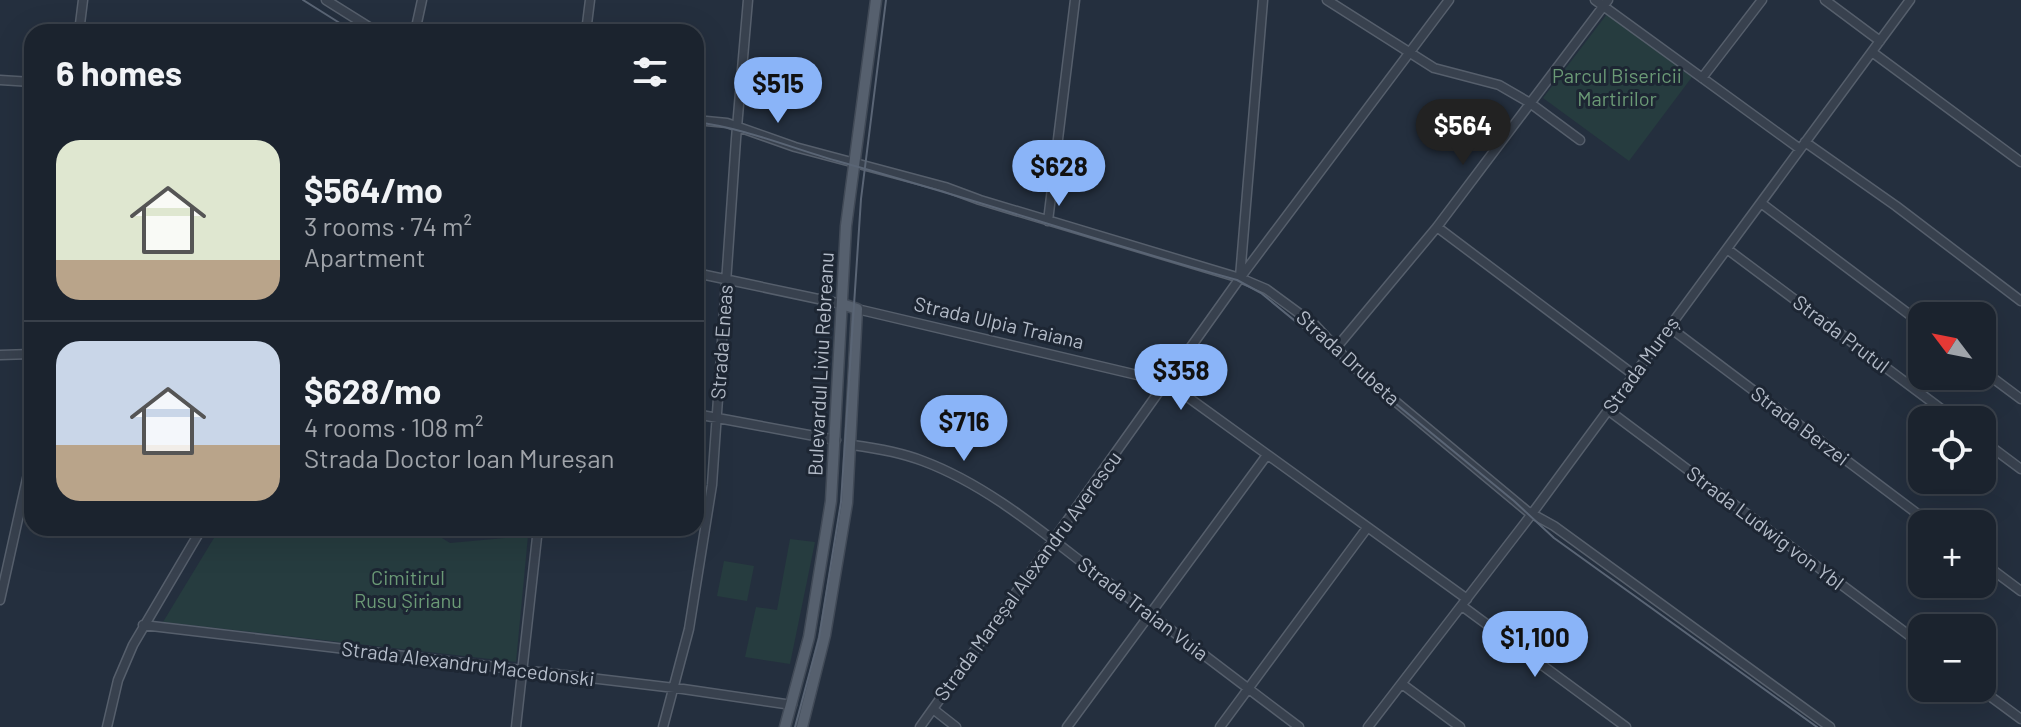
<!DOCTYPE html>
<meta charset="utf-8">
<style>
body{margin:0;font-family:Barlow,sans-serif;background:#282f3a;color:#f1f3f6;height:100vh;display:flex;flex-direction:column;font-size:30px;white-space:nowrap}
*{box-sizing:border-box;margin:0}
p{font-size:26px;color:#a0a4aa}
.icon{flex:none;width:44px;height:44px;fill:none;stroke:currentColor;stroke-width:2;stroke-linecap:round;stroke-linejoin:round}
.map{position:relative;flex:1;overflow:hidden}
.side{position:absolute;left:24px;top:24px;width:680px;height:512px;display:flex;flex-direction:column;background:#1b232e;border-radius:24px;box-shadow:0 8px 32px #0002,0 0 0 2px #39404a}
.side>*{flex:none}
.needle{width:52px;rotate:302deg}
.tools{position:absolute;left:1908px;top:302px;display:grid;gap:16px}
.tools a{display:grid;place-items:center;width:88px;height:88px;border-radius:16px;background:#1b232e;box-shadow:0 8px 32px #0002,0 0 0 2px #39404a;font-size:40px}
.price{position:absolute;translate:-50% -68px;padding:0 18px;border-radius:28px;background:#8ab4f8;color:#111;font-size:26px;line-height:52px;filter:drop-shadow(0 2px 4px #0008)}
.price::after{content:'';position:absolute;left:50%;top:48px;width:24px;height:18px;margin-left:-12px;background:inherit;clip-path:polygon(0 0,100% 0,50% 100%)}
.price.selected{background:#222;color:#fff}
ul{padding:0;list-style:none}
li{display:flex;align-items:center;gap:24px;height:200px;padding:0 32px}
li+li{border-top:2px solid #39404a}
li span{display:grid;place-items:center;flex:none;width:224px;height:160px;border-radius:24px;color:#555}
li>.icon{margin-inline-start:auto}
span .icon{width:96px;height:96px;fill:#fffc;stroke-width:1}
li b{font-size:34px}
h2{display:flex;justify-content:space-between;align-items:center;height:96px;padding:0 32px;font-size:34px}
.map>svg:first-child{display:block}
</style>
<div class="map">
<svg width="2021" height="727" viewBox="0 0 2021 727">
<rect width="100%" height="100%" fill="#242f3e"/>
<path fill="#263c3f" d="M 1607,14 L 1692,77 L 1629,161 L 1543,98 Z
M 220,528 L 426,528 L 450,543 L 528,536 L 516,662 L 163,622 Z
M 790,539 L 815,542 L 790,664 L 745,657 L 756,607 L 777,610 Z
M 724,561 L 754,566 L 747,601 L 717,596 Z"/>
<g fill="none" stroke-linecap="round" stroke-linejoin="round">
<defs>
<path id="minor" d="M 326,0 L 377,32
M 1327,0 L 1434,68 L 1499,85 L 1530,103 L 1580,140
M 1595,0 L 1800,149
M 1825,0 L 1880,41
M 79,32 L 83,0
M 415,32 L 422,0
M 586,32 L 590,0
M 1872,52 L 2021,162
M 1702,78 L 1762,0
M 0,80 L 32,82
M 696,120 L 727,123 L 795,147 L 945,187 L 980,200 L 1240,278 L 1266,289 L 1315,325 L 1354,367 L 1527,511 L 1554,526 L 1830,727
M 1805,142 L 1896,206 L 2021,301
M 1761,203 L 1922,324
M 1048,221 L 1075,0
M 1437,227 L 1634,375
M 1727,249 L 1956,420
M 696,273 L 842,304
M 1240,277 L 1263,0
M 857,309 L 1167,382 L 1467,599
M 1669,327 L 1931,524
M 1336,348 L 1437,227 L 1608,0
M 0,355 L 32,354
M 1982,370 L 2021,399
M 1608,410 L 1922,645
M 696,414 L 836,440
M 1982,440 L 2021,469
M 852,445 C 875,448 900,452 923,461 C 990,486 1048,537 1105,580 C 1170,629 1234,678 1299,727
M 1982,562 L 2021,591
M 0,600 L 32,456
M 1462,606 L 1626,727
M 143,625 L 683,689 L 792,705
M 1402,684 L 1460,727
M 1979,688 L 2021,719
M 933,709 L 956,727
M 107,727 L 118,680 L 133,645 L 202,528
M 516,727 L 538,528
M 663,727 L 689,629 L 712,485 L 736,139 L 748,0
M 920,727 L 1240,278 L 1449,0
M 1067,727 L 1267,455
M 1220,727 L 1367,528
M 1368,727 L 1528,519 L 1910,0"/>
<path id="major" d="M 785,727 L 809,637 L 831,501 L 846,226 L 876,0
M 802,727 L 825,635 L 847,503 L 857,309 L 842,304"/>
</defs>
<use href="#minor" stroke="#565f6c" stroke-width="11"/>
<use href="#major" stroke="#414a57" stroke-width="13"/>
<use href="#minor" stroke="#38414e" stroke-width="8"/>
<use href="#major" stroke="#56606e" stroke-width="10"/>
<path stroke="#5a6575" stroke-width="2" d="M 303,0 L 354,32
M 696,122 C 744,128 791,148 837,161 C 971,198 1103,243 1237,280 L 1261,293 L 1514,501 L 1554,538 L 1817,727
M 795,727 L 819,638 L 841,502 L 861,199 L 886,0"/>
</g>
<g text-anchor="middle" stroke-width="6" stroke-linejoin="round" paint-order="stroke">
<g font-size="20" fill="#6b9a76" stroke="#1d2633">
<text x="1617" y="83">Parcul Bisericii<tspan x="1617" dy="23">Martirilor</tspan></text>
<text x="408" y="585">Cimitirul<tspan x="408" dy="23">Rusu Șirianu</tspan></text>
</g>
<g font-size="20" fill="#b4bcc9" stroke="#1d2633">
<text transform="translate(999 323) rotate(13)" y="7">Strada Ulpia Traiana</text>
<text transform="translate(1841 334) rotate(37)" y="7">Strada Prutul</text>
<text transform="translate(722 342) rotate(-86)" y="7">Strada Eneas</text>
<text transform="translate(1348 358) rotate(42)" y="7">Strada Drubeta</text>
<text transform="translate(821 364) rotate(-87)" y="7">Bulevardul Liviu Rebreanu</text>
<text transform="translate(1641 365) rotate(-54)" y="7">Strada Mureș</text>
<text transform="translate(1800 426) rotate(37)" y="7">Strada Berzei</text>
<text transform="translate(1765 528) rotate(37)" y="7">Strada Ludwig von Ybl</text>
<text transform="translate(1028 576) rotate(-54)" y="7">Strada Mareșal Alexandru Averescu</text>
<text transform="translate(1143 609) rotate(37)" y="7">Strada Traian Vuia</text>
<text transform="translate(468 664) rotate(7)" y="7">Strada Alexandru Macedonski</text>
</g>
</g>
</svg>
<div class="tools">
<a><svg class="needle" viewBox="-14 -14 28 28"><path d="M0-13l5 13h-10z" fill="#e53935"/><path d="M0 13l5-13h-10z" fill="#a0a4aa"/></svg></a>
<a><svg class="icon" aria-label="locate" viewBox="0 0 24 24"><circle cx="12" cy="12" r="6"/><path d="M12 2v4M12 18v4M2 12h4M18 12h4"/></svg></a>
<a>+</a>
<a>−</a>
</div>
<b class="price" style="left:778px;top:125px">$515</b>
<b class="price selected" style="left:1463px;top:167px">$564</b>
<b class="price" style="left:1059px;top:208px">$628</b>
<b class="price" style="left:1181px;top:412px">$358</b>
<b class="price" style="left:964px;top:463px">$716</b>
<b class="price" style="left:1535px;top:679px">$1,100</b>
<section class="side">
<h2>6 homes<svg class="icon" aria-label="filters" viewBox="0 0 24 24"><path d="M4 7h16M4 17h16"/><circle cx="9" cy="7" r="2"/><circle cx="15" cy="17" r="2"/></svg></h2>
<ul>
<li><span style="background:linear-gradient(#dfe7d0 75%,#b9a48a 0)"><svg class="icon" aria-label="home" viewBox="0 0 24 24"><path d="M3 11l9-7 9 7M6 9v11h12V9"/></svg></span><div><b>$564/mo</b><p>3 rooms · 74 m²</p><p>Apartment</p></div></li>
<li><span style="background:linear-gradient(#c9d6e8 65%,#b9a48a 0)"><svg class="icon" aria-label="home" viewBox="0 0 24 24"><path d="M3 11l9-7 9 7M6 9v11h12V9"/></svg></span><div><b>$628/mo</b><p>4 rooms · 108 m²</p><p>Strada Doctor Ioan Mureșan</p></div></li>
</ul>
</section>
</div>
